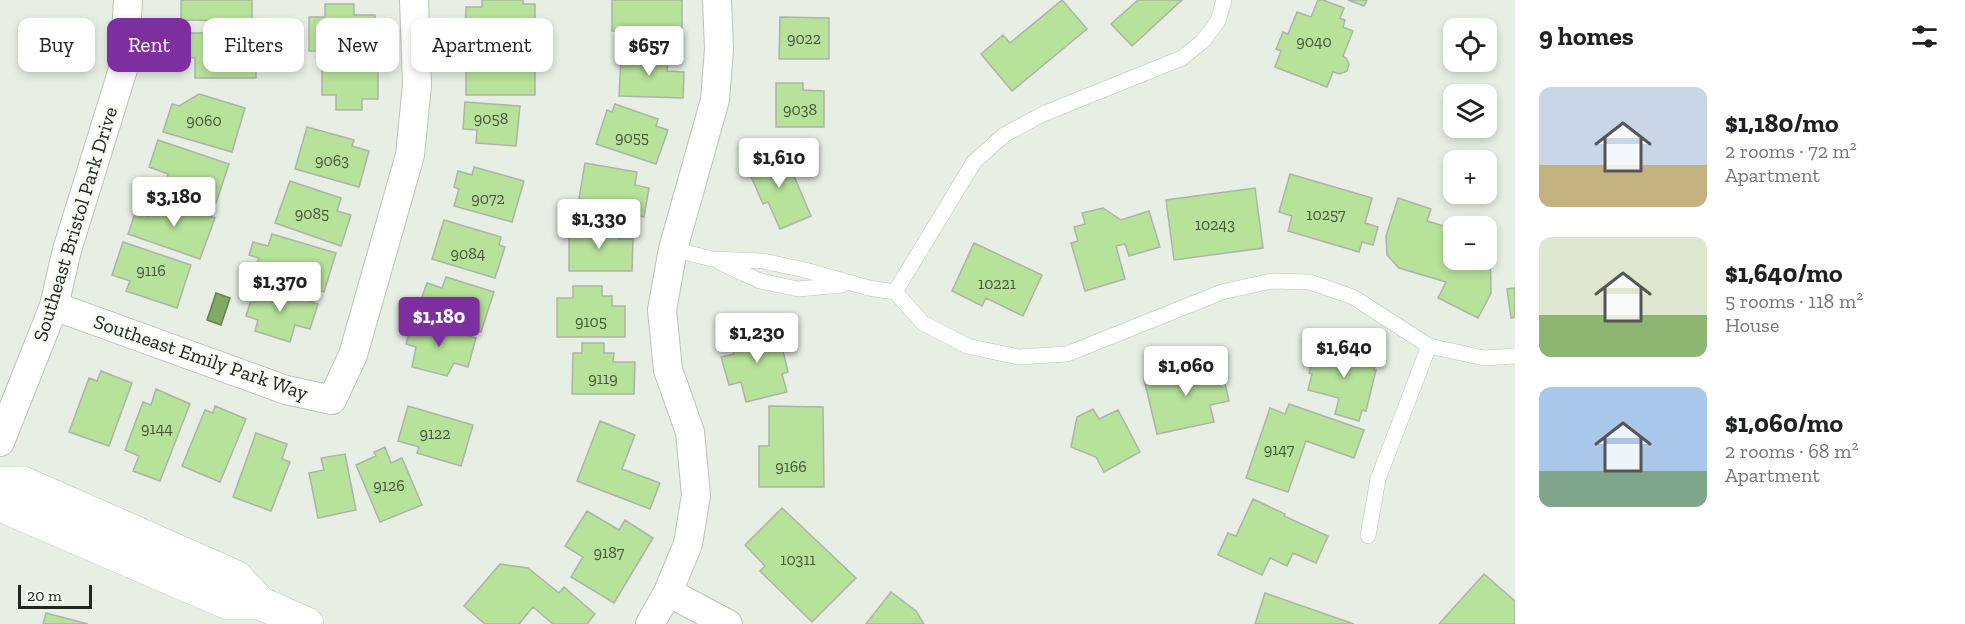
<!DOCTYPE html>
<meta charset="utf-8">
<style>
body{margin:0;font-family:"Zilla Slab",serif;background:#f2f2f2;color:#202124;height:100vh;display:flex;flex-direction:column;font-size:22px;white-space:nowrap}
*{box-sizing:border-box;margin:0}
p{font-size:20px;color:#757577}
.icon{flex:none;width:33px;height:33px;fill:none;stroke:currentColor;stroke-width:2;stroke-linecap:round;stroke-linejoin:round}
.map{position:relative;flex:1;overflow:hidden}
.sheet{display:flex;flex-direction:column;background:#fff;width:450px}
.sheet>*{flex:none}
.guide{position:absolute;left:18px;top:18px;width:570px;height:54px;display:flex;gap:12px}
.controls{position:absolute;left:1443px;top:18px;display:grid;gap:12px}
.controls a{display:grid;place-items:center;width:54px;height:54px;border-radius:12px;background:#fff;box-shadow:0 3px 9px #0003;font-size:30px}
.scale{position:absolute;left:18px;bottom:15px;width:74px;box-sizing:border-box;padding-left:6px;border:3px solid #222420;border-top:0;font-size:16px;line-height:21px;white-space:nowrap;color:#222420;-webkit-text-stroke:4px #f5fcf1;paint-order:stroke}
.price{position:absolute;translate:-50% -51px;padding:0 14px;border-radius:6px;background:#fff;color:#222;font-size:20px;line-height:39px;filter:drop-shadow(0 2px 3px #0008)}
.price::after{content:'';position:absolute;left:50%;top:36px;width:18px;height:14px;margin-left:-9px;background:inherit;clip-path:polygon(0 0,100% 0,50% 100%)}
.price.selected{background:#7d2fa0;color:#fff}
ul{padding:0;list-style:none}
li{display:flex;align-items:center;gap:18px;height:150px;padding:0 24px}
li span{display:grid;place-items:center;flex:none;width:168px;height:120px;border-radius:12px;color:#555}
li>.icon{margin-inline-start:auto}
span .icon{width:72px;height:72px;fill:#fffc;stroke-width:1}
li b{font-size:26px}
h2{display:flex;justify-content:space-between;align-items:center;height:72px;padding:0 24px;font-size:26px}
.pill{padding:0 21px;border-radius:12px;background:#fff;box-shadow:0 3px 9px #0003;font-size:21px;line-height:54px}
.pill.selected{background:#7d2fa0;color:#fff}
main{display:flex;flex:1;min-height:0}
.map>svg:first-child{display:block}
</style>
<main>
<div class="map">
<svg width="1515" height="624" viewBox="0 0 1515 624">
<rect width="100%" height="100%" fill="#e7eee3"/>
<path fill="#80aa64" stroke="#648250" stroke-width="1.5" d="M 216,293 L 230,298 L 221,325 L 207,320 Z"/>
<path fill="#b6e299" stroke="#adb3a9" stroke-width="1.5" d="M 181,0 L 252,0 L 252,21 L 181,20 Z
M 482,0 L 523,0 L 523,4 L 535,4 L 535,35 L 465,35 L 466,7 L 482,7 Z
M 612,0 L 682,0 L 682,32 L 612,31 Z
M 1062,0 L 1087,29 L 1012,91 L 981,54 L 1003,35 L 1010,43 Z
M 1138,0 L 1182,0 L 1132,46 L 1111,24 Z
M 1318,0 L 1323,0 L 1344,8 L 1340,18 L 1345,20 L 1343,27 L 1353,31 L 1343,56 L 1346,58 L 1349,64 L 1347,71 L 1340,74 L 1333,72 L 1327,87 L 1275,67 L 1281,51 L 1276,49 L 1283,32 L 1288,34 L 1297,12 L 1311,17 Z
M 1348,0 L 1367,0 L 1364,6 Z
M 325,4 L 354,4 L 354,15 L 375,15 L 375,51 L 309,51 L 309,17 L 325,17 Z
M 780,17 L 829,18 L 829,59 L 779,59 Z
M 183,33 L 240,33 L 240,38 L 256,38 L 256,78 L 195,78 L 195,58 L 183,57 Z
M 637,48 L 656,49 L 656,56 L 668,57 L 667,71 L 684,72 L 683,98 L 619,96 L 621,57 L 636,58 Z
M 494,49 L 535,49 L 535,95 L 466,95 L 466,55 L 494,55 Z
M 322,67 L 378,68 L 378,99 L 362,99 L 362,110 L 336,110 L 336,95 L 322,95 Z
M 776,83 L 803,83 L 803,90 L 824,91 L 824,127 L 776,127 Z
M 199,94 L 245,108 L 232,152 L 163,132 L 172,104 L 179,106 Z
M 465,102 L 520,106 L 516,146 L 476,143 L 477,130 L 463,129 Z
M 615,104 L 658,119 L 656,126 L 668,130 L 656,164 L 596,144 L 607,110 L 612,112 Z
M 307,127 L 354,140 L 352,146 L 369,151 L 359,187 L 295,169 Z
M 158,140 L 229,164 L 216,203 L 164,185 L 168,174 L 149,167 Z
M 783,150 L 811,216 L 780,229 L 768,202 L 763,204 L 746,165 Z
M 585,163 L 637,172 L 635,185 L 649,188 L 644,217 L 579,199 Z
M 474,167 L 524,181 L 512,222 L 454,206 L 459,189 L 454,187 L 458,171 L 472,175 Z
M 1290,174 L 1372,198 L 1365,223 L 1378,227 L 1373,245 L 1362,242 L 1359,252 L 1288,231 L 1292,216 L 1279,212 Z
M 290,181 L 341,198 L 337,211 L 351,215 L 341,246 L 275,223 Z
M 1255,188 L 1263,248 L 1174,260 L 1166,200 Z
M 156,197 L 215,218 L 200,259 L 128,234 L 136,211 L 149,216 Z
M 1398,198 L 1431,209 L 1427,221 L 1454,229 L 1454,260 L 1486,260 L 1486,240 L 1490,241 L 1491,293 L 1478,318 L 1438,298 L 1446,282 L 1399,268 L 1387,255 L 1386,236 Z
M 1103,208 L 1121,220 L 1149,211 L 1160,247 L 1129,256 L 1125,244 L 1116,246 L 1125,279 L 1085,291 L 1071,243 L 1078,241 L 1074,227 L 1085,224 L 1082,213 Z
M 444,220 L 501,237 L 499,245 L 505,247 L 495,278 L 432,259 Z
M 569,226 L 618,226 L 618,239 L 633,239 L 632,271 L 569,271 Z
M 272,234 L 336,253 L 324,292 L 300,284 L 299,288 L 253,274 L 259,258 L 249,255 L 253,242 L 268,246 Z
M 123,242 L 191,265 L 177,308 L 126,291 L 130,281 L 112,275 Z
M 974,243 L 1042,275 L 1023,316 L 986,298 L 982,306 L 952,291 Z
M 446,277 L 494,292 L 481,332 L 417,311 L 427,283 L 442,288 Z
M 256,284 L 318,304 L 310,329 L 295,325 L 290,342 L 255,331 L 258,320 L 246,316 Z
M 573,286 L 602,286 L 602,296 L 612,296 L 612,306 L 625,306 L 625,337 L 557,337 L 557,298 L 573,298 Z
M 1515,288 L 1515,317 L 1511,318 L 1507,289 Z
M 412,321 L 476,338 L 468,367 L 454,363 L 447,376 L 412,367 L 416,347 L 406,344 Z
M 765,326 L 780,338 L 788,372 L 782,374 L 787,392 L 746,402 L 741,382 L 729,385 L 721,357 L 734,354 L 730,336 Z
M 582,343 L 604,343 L 604,353 L 614,353 L 613,362 L 635,362 L 634,394 L 572,394 L 573,353 L 582,353 Z
M 1325,344 L 1354,352 L 1354,354 L 1376,360 L 1374,370 L 1376,370 L 1366,411 L 1362,410 L 1359,421 L 1335,414 L 1339,398 L 1308,390 L 1312,374 L 1309,373 L 1314,353 L 1322,355 Z
M 1220,362 L 1229,401 L 1210,405 L 1214,422 L 1157,434 L 1144,379 Z
M 101,371 L 132,383 L 109,446 L 69,432 L 89,378 L 97,381 Z
M 156,389 L 190,404 L 160,481 L 133,471 L 139,456 L 125,450 L 143,402 L 151,405 Z
M 1289,404 L 1364,430 L 1354,458 L 1306,441 L 1288,492 L 1246,478 L 1270,408 L 1285,414 Z
M 215,406 L 246,419 L 220,482 L 182,466 L 205,410 L 213,413 Z
M 408,406 L 473,425 L 461,466 L 417,453 L 419,447 L 398,441 Z
M 769,406 L 823,407 L 824,487 L 759,487 L 759,446 L 769,446 Z
M 1093,409 L 1099,419 L 1118,410 L 1140,452 L 1104,472 L 1096,457 L 1071,447 L 1077,417 Z
M 600,421 L 635,435 L 622,469 L 660,483 L 650,509 L 577,481 Z
M 256,433 L 287,444 L 282,459 L 290,462 L 271,511 L 233,497 Z
M 385,447 L 391,463 L 402,458 L 422,505 L 380,522 L 356,465 L 376,456 L 374,452 Z
M 345,454 L 356,510 L 318,518 L 309,473 L 324,470 L 321,458 Z
M 1253,499 L 1285,514 L 1284,516 L 1328,536 L 1316,563 L 1293,553 L 1287,566 L 1270,558 L 1262,575 L 1218,555 L 1228,533 L 1236,536 Z
M 782,508 L 856,578 L 812,622 L 760,571 L 765,566 L 745,545 Z
M 587,511 L 619,530 L 625,520 L 653,538 L 614,603 L 571,577 L 583,557 L 565,546 Z
M 500,564 L 528,568 L 559,593 L 564,587 L 595,614 L 587,624 L 553,624 L 533,607 L 519,624 L 485,624 L 464,606 Z
M 1484,574 L 1515,601 L 1515,624 L 1439,624 Z
M 891,592 L 916,611 L 924,624 L 866,624 Z
M 1265,593 L 1354,624 L 1255,624 Z
M 46,613 L 88,624 L 43,624 Z"/>
<g fill="none" stroke-linecap="round" stroke-linejoin="round">
<defs>
<path id="lane" d="M 673,249 L 712,259 L 763,261 L 805,270 L 869,288 L 895,292 L 923,323 L 967,346 L 1018,357 L 1067,354 L 1222,292 L 1271,281 L 1310,282 L 1353,297 L 1429,346 L 1484,358 L 1515,356
M 721,263 L 760,281 L 798,289 L 842,285
M 895,292 L 974,162 L 1004,135 L 1043,114 L 1182,58 L 1203,41 L 1218,21 L 1224,0
M 1368,536 L 1378,479 L 1429,346"/>
<path id="street" d="M 54,306 L 286,390 L 332,400 L 353,355 L 410,155 L 417,85 L 414,0
M 0,442 L 54,306 L 67,250 L 124,66 L 128,0
M 668,592 L 728,624
M 650,624 L 668,592 L 688,544 L 696,495 L 690,432 L 668,370 L 662,310 L 673,249 L 715,100 L 719,49 L 717,0"/>
<path id="secondary" d="M 0,483 L 23,483 L 236,577 L 260,603 L 307,624
M 0,498 L 10,509 L 228,603 L 260,603"/>
</defs>
<use href="#lane" stroke="#bbc2b7" stroke-width="16"/>
<use href="#street" stroke="#bbc2b7" stroke-width="30"/>
<use href="#secondary" stroke="#bbc2b7" stroke-width="34"/>
<use href="#lane" stroke="#fff" stroke-width="15"/>
<use href="#street" stroke="#fff" stroke-width="28"/>
<use href="#secondary" stroke="#fff" stroke-width="33"/>
</g>
<g text-anchor="middle" stroke-width="6" stroke-linejoin="round" paint-order="stroke">
<g font-size="16" fill="#47543e">
<text x="804" y="44">9022</text>
<text x="1314" y="47">9040</text>
<text x="800" y="115">9038</text>
<text x="491" y="124">9058</text>
<text x="204" y="126">9060</text>
<text x="632" y="143">9055</text>
<text x="332" y="166">9063</text>
<text x="488" y="204">9072</text>
<text x="312" y="219">9085</text>
<text x="1326" y="220">10257</text>
<text x="1215" y="230">10243</text>
<text x="468" y="259">9084</text>
<text x="151" y="276">9116</text>
<text x="997" y="289">10221</text>
<text x="591" y="327">9105</text>
<text x="603" y="384">9119</text>
<text x="157" y="434">9144</text>
<text x="435" y="439">9122</text>
<text x="1279" y="455">9147</text>
<text x="791" y="472">9166</text>
<text x="389" y="491">9126</text>
<text x="609" y="558">9187</text>
<text x="798" y="565">10311</text>
</g>
<g font-size="20" fill="#222420" stroke="#f5fcf1">
<text transform="translate(75 224) rotate(-73)" y="7">Southeast Bristol Park Drive</text>
<text transform="translate(201 357) rotate(19)" y="7">Southeast Emily Park Way</text>
</g>
</g>
</svg>
<div class="controls">
<a><svg class="icon" aria-label="locate" viewBox="0 0 24 24"><circle cx="12" cy="12" r="6"/><path d="M12 2v4M12 18v4M2 12h4M18 12h4"/></svg></a>
<a><svg class="icon" aria-label="layers" viewBox="0 0 24 24"><path d="M12 4l9 5-9 5-9-5zM3 14l9 5 9-5"/></svg></a>
<a>+</a>
<a>−</a>
</div>
<div class="scale">20 m</div>
<b class="price" style="left:649px;top:77px">$657</b>
<b class="price" style="left:779px;top:189px">$1,610</b>
<b class="price" style="left:174px;top:228px">$3,180</b>
<b class="price" style="left:599px;top:250px">$1,330</b>
<b class="price" style="left:280px;top:313px">$1,370</b>
<b class="price selected" style="left:439px;top:348px">$1,180</b>
<b class="price" style="left:757px;top:364px">$1,230</b>
<b class="price" style="left:1344px;top:379px">$1,640</b>
<b class="price" style="left:1186px;top:397px">$1,060</b>
<div class="guide">
<a class="pill">Buy</a>
<a class="pill selected">Rent</a>
<a class="pill">Filters</a>
<a class="pill">New</a>
<a class="pill">Apartment</a>
</div>
</div>
<section class="sheet">
<h2>9 homes<svg class="icon" aria-label="filters" viewBox="0 0 24 24"><path d="M4 7h16M4 17h16"/><circle cx="9" cy="7" r="2"/><circle cx="15" cy="17" r="2"/></svg></h2>
<ul>
<li><span style="background:linear-gradient(#c9d6e8 65%,#c2b280 0)"><svg class="icon" aria-label="home" viewBox="0 0 24 24"><path d="M3 11l9-7 9 7M6 9v11h12V9"/></svg></span><div><b>$1,180/mo</b><p>2 rooms · 72 m²</p><p>Apartment</p></div></li>
<li><span style="background:linear-gradient(#dfe7d0 65%,#8fb573 0)"><svg class="icon" aria-label="home" viewBox="0 0 24 24"><path d="M3 11l9-7 9 7M6 9v11h12V9"/></svg></span><div><b>$1,640/mo</b><p>5 rooms · 118 m²</p><p>House</p></div></li>
<li><span style="background:linear-gradient(#a9c7e8 70%,#7fa58c 0)"><svg class="icon" aria-label="home" viewBox="0 0 24 24"><path d="M3 11l9-7 9 7M6 9v11h12V9"/></svg></span><div><b>$1,060/mo</b><p>2 rooms · 68 m²</p><p>Apartment</p></div></li>
</ul>
</section>
</main>
